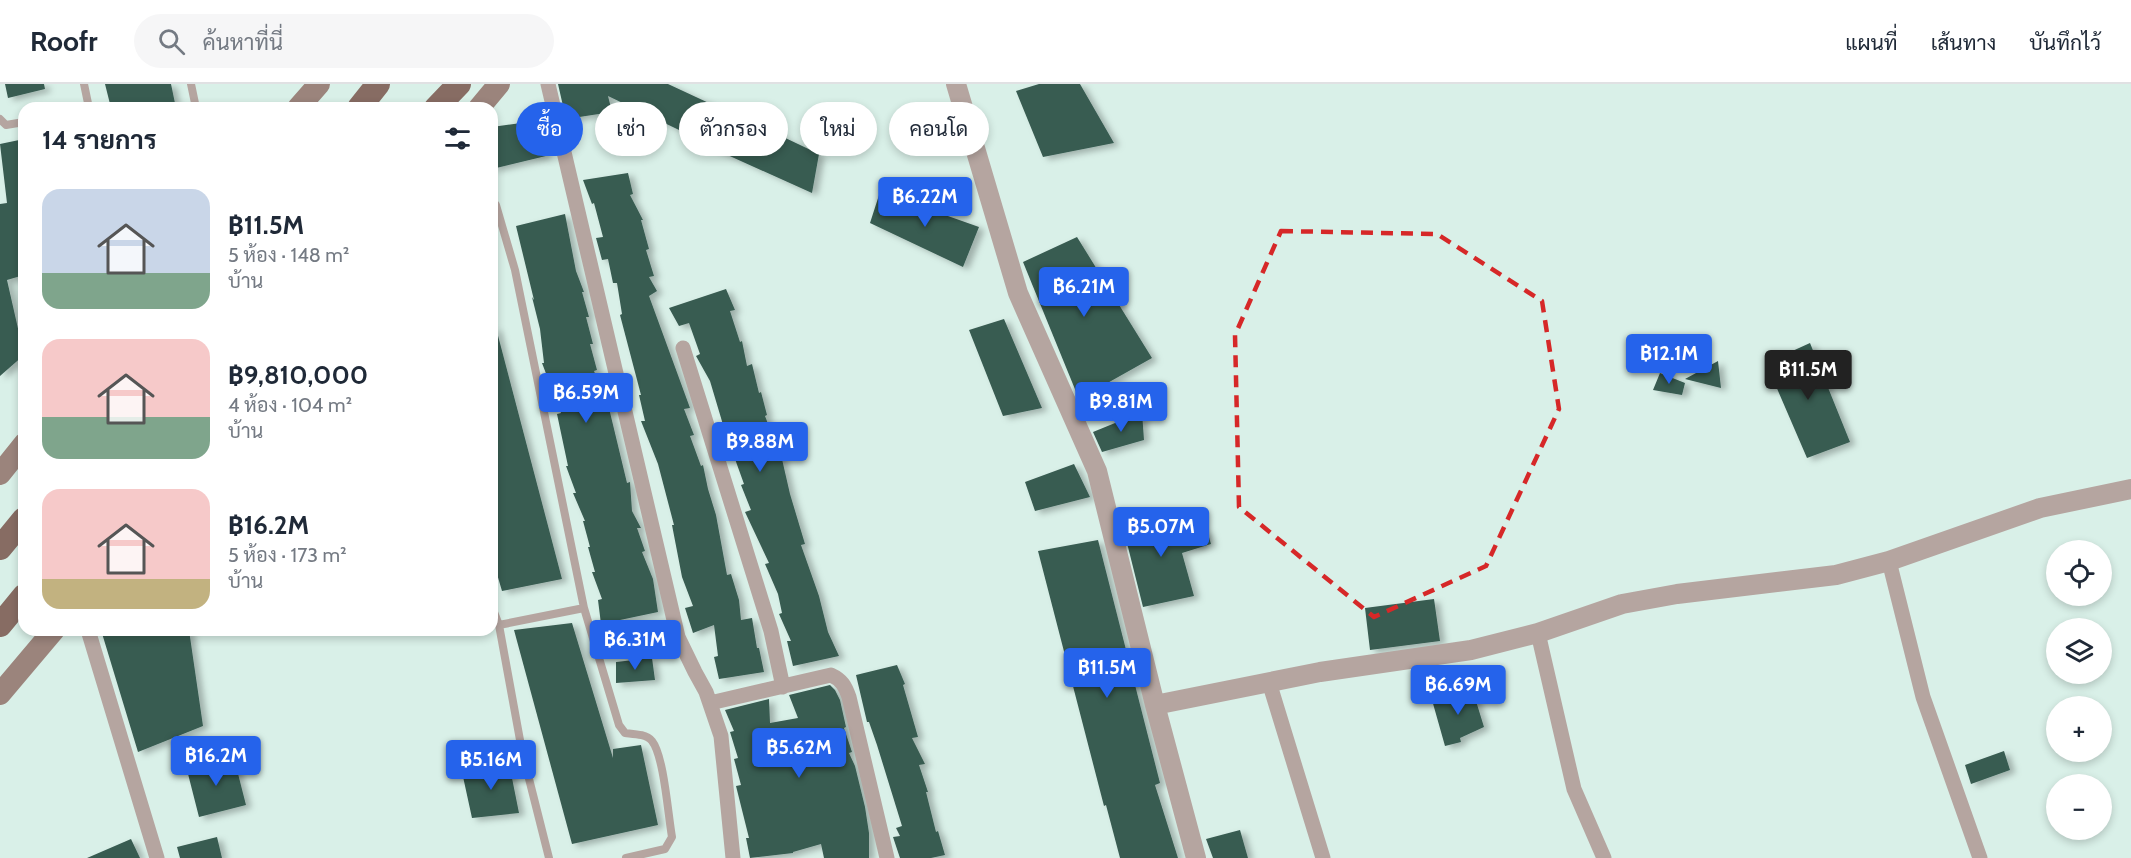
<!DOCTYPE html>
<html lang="th">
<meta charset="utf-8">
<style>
body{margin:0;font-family:Cabin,Sarabun,sans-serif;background:#f6f6f7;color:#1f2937;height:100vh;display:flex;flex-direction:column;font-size:22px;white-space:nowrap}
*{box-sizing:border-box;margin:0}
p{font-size:20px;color:#747a83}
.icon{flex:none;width:33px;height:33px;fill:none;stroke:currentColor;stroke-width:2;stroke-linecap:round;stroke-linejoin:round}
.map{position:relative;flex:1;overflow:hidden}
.side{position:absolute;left:18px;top:18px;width:480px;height:534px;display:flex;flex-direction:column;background:#fff;border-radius:18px;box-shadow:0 3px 9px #0003}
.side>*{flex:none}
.hud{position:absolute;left:516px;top:18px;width:570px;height:54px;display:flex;gap:12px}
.controls{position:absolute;left:2046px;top:456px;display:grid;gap:12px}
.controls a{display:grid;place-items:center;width:66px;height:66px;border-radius:50%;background:#fff;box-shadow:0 3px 9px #0003;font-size:30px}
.price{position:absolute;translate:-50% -51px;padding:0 14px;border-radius:6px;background:#2563eb;color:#fff;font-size:20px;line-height:39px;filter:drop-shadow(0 2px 3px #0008)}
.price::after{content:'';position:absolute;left:50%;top:36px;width:18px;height:14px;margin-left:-9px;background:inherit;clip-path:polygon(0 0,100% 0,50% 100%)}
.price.active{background:#222;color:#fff}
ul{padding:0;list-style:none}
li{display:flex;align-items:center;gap:18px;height:150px;padding:0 24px}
li span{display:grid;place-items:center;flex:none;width:168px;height:120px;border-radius:18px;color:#555}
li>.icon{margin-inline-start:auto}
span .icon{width:72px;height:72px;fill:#fffc;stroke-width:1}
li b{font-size:26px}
h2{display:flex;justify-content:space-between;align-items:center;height:72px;padding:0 24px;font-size:26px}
.pill{padding:0 21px;border-radius:27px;background:#fff;box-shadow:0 3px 9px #0003;font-size:21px;line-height:54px}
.pill.active{background:#2563eb;color:#fff}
header{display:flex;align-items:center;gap:36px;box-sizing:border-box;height:84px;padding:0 30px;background:#fff;border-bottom:2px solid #e0e1e3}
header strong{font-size:28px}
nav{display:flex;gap:33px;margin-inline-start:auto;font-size:21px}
.search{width:420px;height:54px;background:#f6f6f7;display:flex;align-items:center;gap:15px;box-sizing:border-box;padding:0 21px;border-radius:33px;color:#747a83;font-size:22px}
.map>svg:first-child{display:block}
</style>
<header>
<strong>Roofr</strong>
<div class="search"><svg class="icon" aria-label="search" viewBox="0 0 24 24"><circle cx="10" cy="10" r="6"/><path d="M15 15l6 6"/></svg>ค้นหาที่นี่</div>
<nav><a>แผนที่</a><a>เส้นทาง</a><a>บันทึกไว้</a></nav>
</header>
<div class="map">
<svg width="2131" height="774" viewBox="0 0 2131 774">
<defs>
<filter id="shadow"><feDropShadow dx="5.5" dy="3" stdDeviation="3" flood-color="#0004"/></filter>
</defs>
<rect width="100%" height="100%" fill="#d9f0e8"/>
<path fill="#385b51" filter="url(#shadow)" d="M 5,0 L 44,0 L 45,5 L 8,14 Z
M 105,0 L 171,0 L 176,24 L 111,24 Z
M 558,0 L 668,0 L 711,20 L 700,56 L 608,12 L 612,28 L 566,35 Z
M 1039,0 L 1080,0 L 1114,59 L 1043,73 L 1016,7 Z
M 731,28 L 819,70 L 812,109 L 712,64 Z
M 543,36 L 546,72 L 492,85 L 492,43 Z
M 24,55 L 24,191 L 7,196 L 24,271 L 0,292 L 0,120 L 7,119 L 0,60 Z
M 628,89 L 633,110 L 630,111 L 643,136 L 641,136 L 649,165 L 646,166 L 654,192 L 649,193 L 657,207 L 649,212 L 690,324 L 684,325 L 694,351 L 690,352 L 701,382 L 703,381 L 708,405 L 716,431 L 727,491 L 731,490 L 739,516 L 741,536 L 752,534 L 757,564 L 759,564 L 764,588 L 719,595 L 714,573 L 718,572 L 714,541 L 693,549 L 685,524 L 693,522 L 682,493 L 672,441 L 674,441 L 658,380 L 641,337 L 645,337 L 639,311 L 641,311 L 620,231 L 622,230 L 617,199 L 613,199 L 608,175 L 602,176 L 596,154 L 603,153 L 594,119 L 592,120 L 583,96 Z
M 880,108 L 979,143 L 963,183 L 870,139 Z
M 565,130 L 576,187 L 584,208 L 582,208 L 589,233 L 586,233 L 593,260 L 590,260 L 597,286 L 594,287 L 608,320 L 627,399 L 630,398 L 632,427 L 641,444 L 637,444 L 645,467 L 642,468 L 653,495 L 658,528 L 601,540 L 598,516 L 602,515 L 592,488 L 595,488 L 588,463 L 590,463 L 583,437 L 585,437 L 573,409 L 576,409 L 566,382 L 568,382 L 557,330 L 561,329 L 542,279 L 544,279 L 540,245 L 532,213 L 534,216 L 516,142 Z
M 1077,153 L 1152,274 L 1079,315 L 1023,178 Z
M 726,205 L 735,226 L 730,227 L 740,258 L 742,257 L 747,282 L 752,280 L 759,309 L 761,308 L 767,331 L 765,332 L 777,363 L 779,362 L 790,410 L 805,460 L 801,461 L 819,512 L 828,548 L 839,572 L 793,582 L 787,557 L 791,557 L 779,530 L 782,529 L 778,510 L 765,480 L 769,479 L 745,428 L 751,426 L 741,401 L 744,400 L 735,375 L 738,374 L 727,343 L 724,344 L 710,297 L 696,272 L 700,270 L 689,239 L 679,242 L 669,224 Z
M 1004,235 L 1042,324 L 1003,332 L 969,246 Z
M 492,244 L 496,244 L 562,495 L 502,507 L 492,473 Z
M 1810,259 L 1850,358 L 1807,374 L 1766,279 Z
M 1718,277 L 1721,304 L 1685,295 Z
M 1660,289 L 1685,299 L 1682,311 L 1653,306 Z
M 1142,328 L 1144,356 L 1102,368 L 1093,348 Z
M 1074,380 L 1090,413 L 1035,427 L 1025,398 Z
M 1168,426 L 1179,454 L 1207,446 L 1211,460 L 1182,469 L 1194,512 L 1143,523 L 1122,439 Z
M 1098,456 L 1160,699 L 1155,701 L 1178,774 L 1120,774 L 1106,721 L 1104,722 L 1038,467 Z
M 1434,515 L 1440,557 L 1370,566 L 1365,524 Z
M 572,539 L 613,674 L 613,665 L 641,661 L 658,741 L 572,760 L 514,546 Z
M 101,546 L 189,546 L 203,642 L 138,668 Z
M 652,574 L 655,596 L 616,599 L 616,578 Z
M 897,581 L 905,600 L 903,601 L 918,653 L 912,654 L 925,680 L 919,681 L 928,708 L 926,708 L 936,748 L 938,747 L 945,771 L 931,774 L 900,774 L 893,753 L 900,752 L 896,744 L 902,742 L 877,661 L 869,638 L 867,638 L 856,591 Z
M 830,601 L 835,606 L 840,616 L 846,643 L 844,644 L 852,668 L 849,669 L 855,682 L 865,723 L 869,749 L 869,774 L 824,774 L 821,760 L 793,768 L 793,769 L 750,774 L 746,754 L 749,754 L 736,702 L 741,701 L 734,675 L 738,674 L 730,648 L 734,647 L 725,626 L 769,615 L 770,639 L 798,634 L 789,611 Z
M 1472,604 L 1484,643 L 1460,654 L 1461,658 L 1445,662 L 1432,616 Z
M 2004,667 L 2010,686 L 1971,700 L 1965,681 Z
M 234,674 L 246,721 L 199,733 L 187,686 Z
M 509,679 L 519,729 L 472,734 L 462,688 Z
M 1240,746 L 1248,774 L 1213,774 L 1206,755 Z
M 217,753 L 222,774 L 180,774 L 177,763 Z
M 131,755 L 140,774 L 87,774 Z"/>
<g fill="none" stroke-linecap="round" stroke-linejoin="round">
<path stroke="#b5a5a0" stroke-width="8" d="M 84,0 L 89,24
M 191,0 L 196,24
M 0,35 L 6,41 L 24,38
M 492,116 L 496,121 L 515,186 L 584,524 L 499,541
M 492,523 L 499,541 L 522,667 L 549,774
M 584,524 L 619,641 L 625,649 C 634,650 646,650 652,657 C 664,672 668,731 672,753 L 665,765 L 626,774"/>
<path stroke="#b5a5a0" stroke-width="15" d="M 548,0 L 678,553 L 695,588 L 706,608 L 721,652 L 733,774
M 683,264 L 771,547 L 783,603
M 1889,477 L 1923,613 L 1980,774
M 88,546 L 157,774
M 1538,549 L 1574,705 L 1604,774
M 1269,598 L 1323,774
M 710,619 L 831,591 C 842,596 845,602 849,613 L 887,774"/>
<path stroke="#b5a5a0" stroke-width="20" d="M 956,0 L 1018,209 L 1097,387 L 1155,621 L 1196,774
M 1155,621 L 1320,588 L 1471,566 L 1538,549 L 1622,520 L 1677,510 L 1836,491 L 1889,477 L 2040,424 L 2131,405"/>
<path stroke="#9b847c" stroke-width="22" d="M 298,24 L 319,0
M 479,24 L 499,0
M 0,390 L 24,360
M 0,610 L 54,546"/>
<path stroke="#876c63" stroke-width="24" d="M 359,24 L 378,0
M 436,24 L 459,0
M 0,464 L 24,435
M 0,541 L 24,512"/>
</g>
<path fill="none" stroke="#d62828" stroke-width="4.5" stroke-dasharray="12 8" stroke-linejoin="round" d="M 1281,147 L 1437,150 L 1542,217 L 1559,325 L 1486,482 L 1374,533 L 1239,423 L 1235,251 Z"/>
</svg>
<div class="controls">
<a><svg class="icon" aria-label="locate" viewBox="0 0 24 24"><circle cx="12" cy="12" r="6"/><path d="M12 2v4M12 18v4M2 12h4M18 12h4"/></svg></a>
<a><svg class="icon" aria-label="layers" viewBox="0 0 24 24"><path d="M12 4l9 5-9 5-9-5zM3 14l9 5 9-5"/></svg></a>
<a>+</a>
<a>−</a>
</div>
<b class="price" style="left:925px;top:144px">฿6.22M</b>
<b class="price" style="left:1084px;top:234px">฿6.21M</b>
<b class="price" style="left:1669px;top:301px">฿12.1M</b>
<b class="price active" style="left:1808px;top:317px">฿11.5M</b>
<b class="price" style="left:586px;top:340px">฿6.59M</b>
<b class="price" style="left:1121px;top:349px">฿9.81M</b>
<b class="price" style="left:760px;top:389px">฿9.88M</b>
<b class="price" style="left:1161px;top:474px">฿5.07M</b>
<b class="price" style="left:635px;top:587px">฿6.31M</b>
<b class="price" style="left:1107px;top:615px">฿11.5M</b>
<b class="price" style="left:1458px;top:632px">฿6.69M</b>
<b class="price" style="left:799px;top:695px">฿5.62M</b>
<b class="price" style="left:216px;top:703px">฿16.2M</b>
<b class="price" style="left:491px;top:707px">฿5.16M</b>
<div class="hud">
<a class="pill active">ซื้อ</a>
<a class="pill">เช่า</a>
<a class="pill">ตัวกรอง</a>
<a class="pill">ใหม่</a>
<a class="pill">คอนโด</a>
</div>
<section class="side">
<h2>14 รายการ<svg class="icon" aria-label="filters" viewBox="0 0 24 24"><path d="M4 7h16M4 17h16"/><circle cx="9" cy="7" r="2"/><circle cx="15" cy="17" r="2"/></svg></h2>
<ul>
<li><span style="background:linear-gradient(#c9d6e8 70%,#7fa58c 0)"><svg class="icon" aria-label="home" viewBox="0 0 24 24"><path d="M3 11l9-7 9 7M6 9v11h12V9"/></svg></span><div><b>฿11.5M</b><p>5 ห้อง · 148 m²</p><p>บ้าน</p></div></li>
<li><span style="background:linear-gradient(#f6c9c9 65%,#7fa58c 0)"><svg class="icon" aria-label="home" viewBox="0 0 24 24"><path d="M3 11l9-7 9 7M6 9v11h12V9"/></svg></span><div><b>฿9,810,000</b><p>4 ห้อง · 104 m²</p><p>บ้าน</p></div></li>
<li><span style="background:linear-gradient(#f6c9c9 75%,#c2b280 0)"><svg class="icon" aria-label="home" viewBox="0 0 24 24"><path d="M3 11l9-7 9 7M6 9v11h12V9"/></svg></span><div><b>฿16.2M</b><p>5 ห้อง · 173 m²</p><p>บ้าน</p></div></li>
</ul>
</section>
</div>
